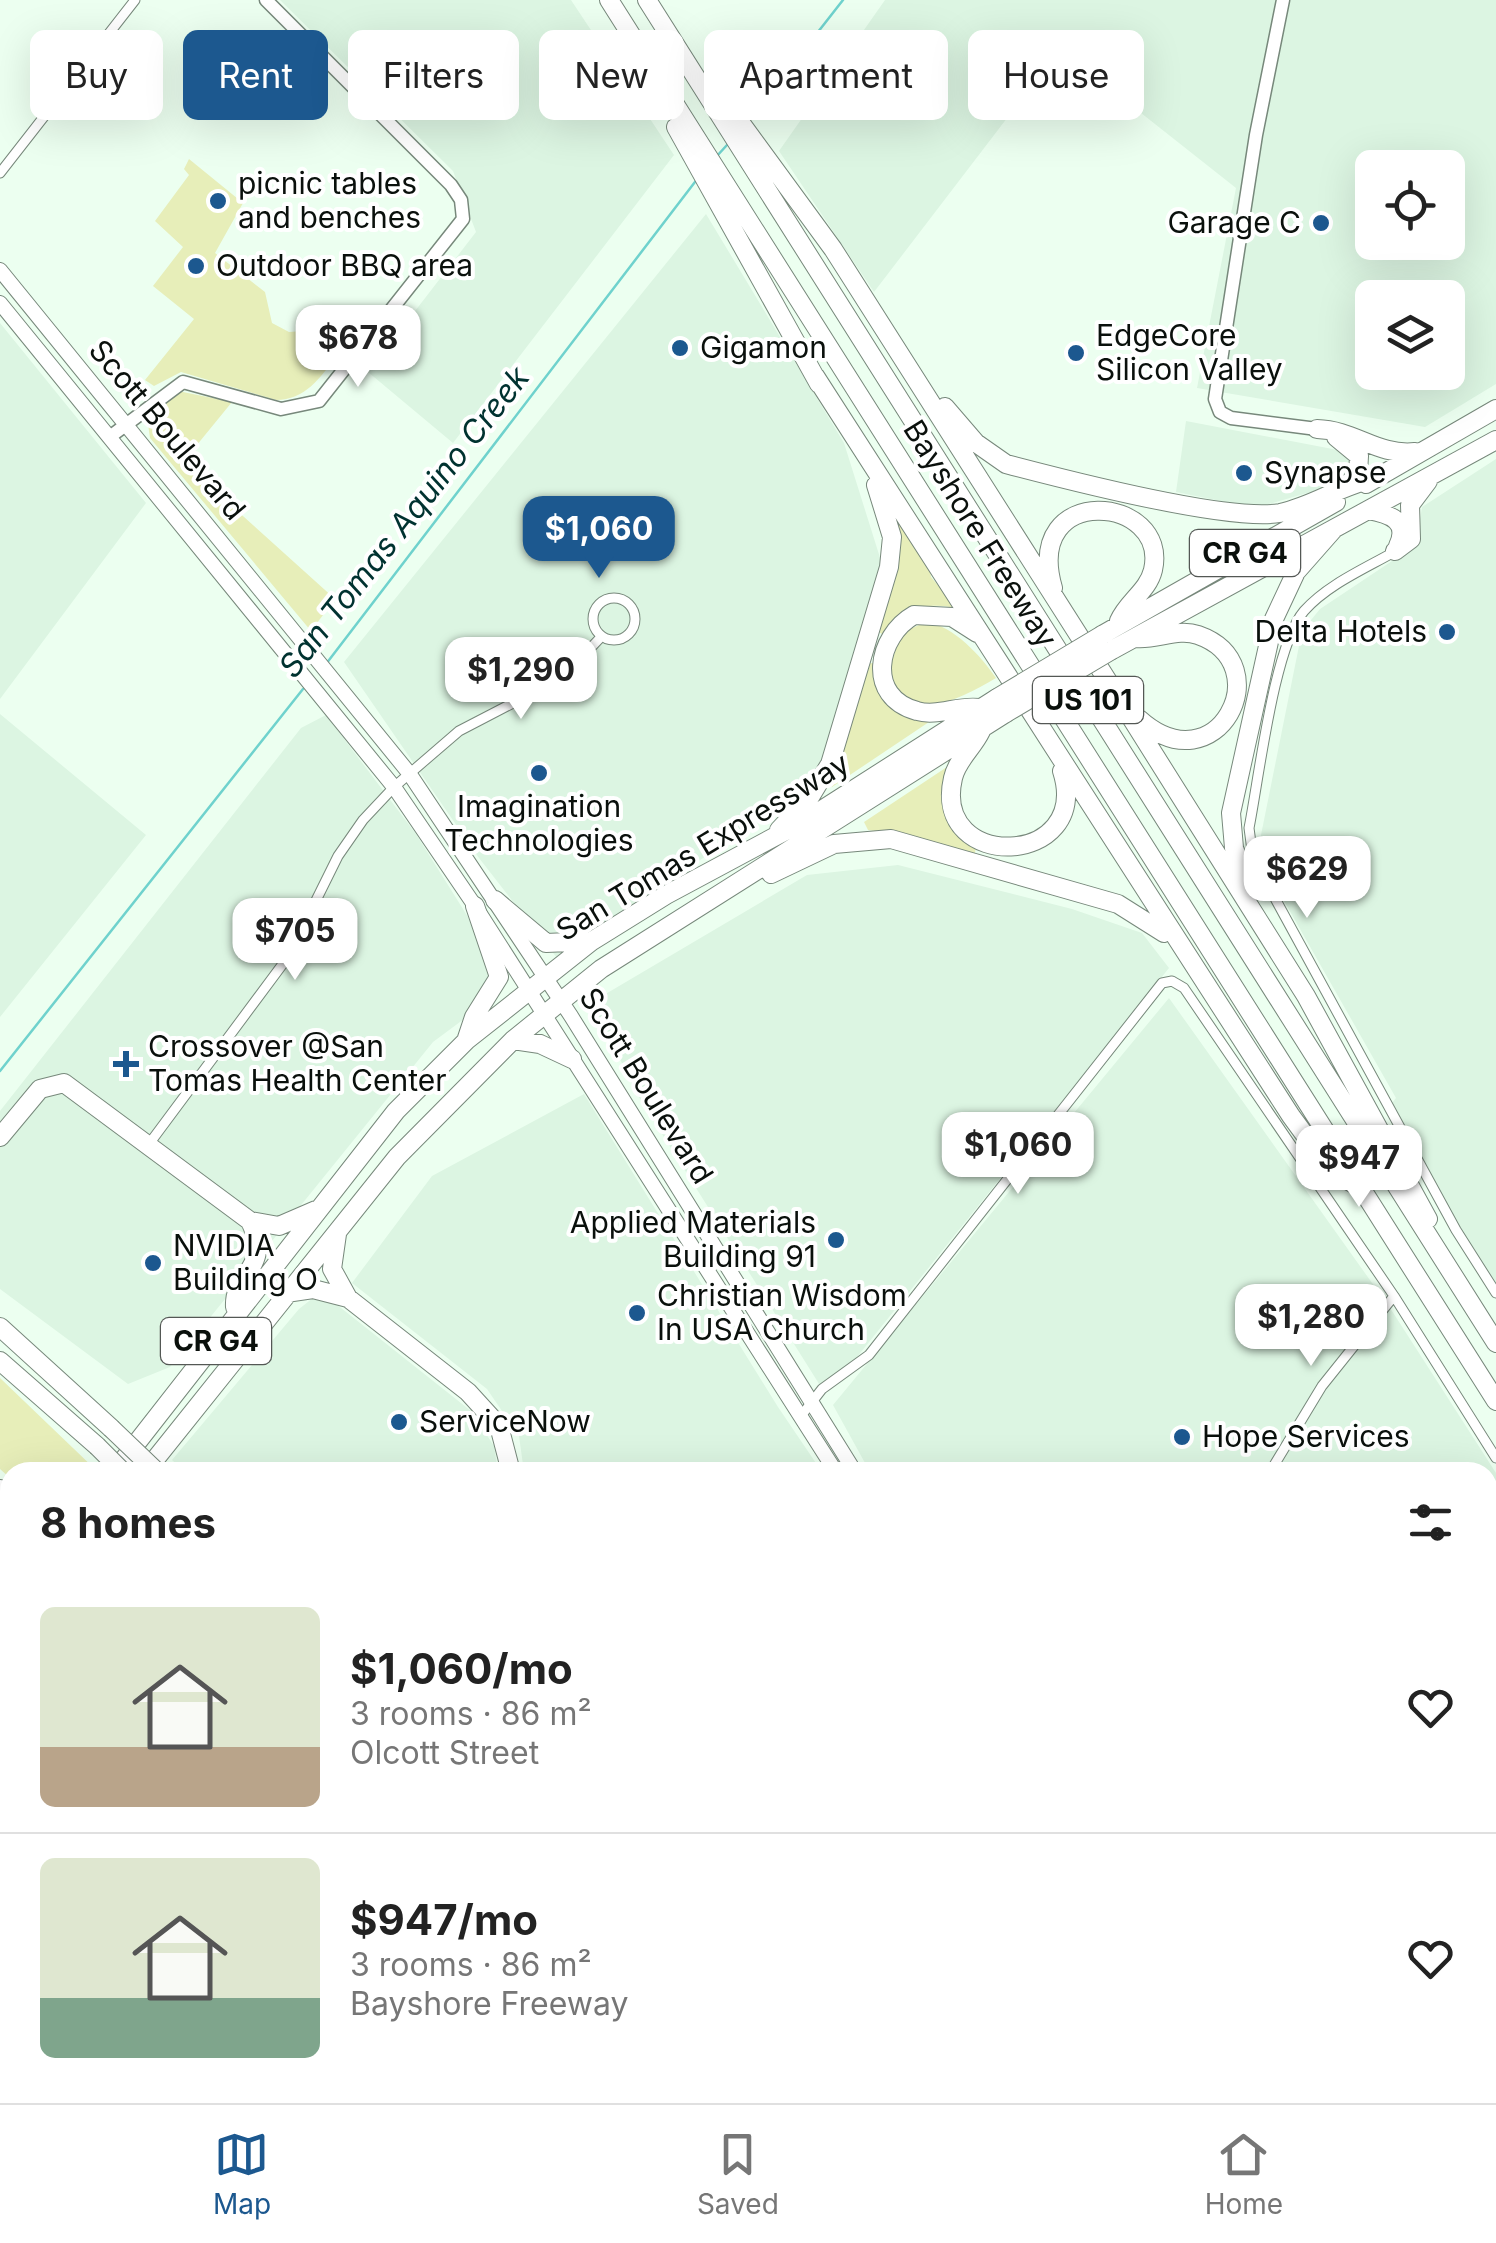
<!DOCTYPE html>
<meta charset="utf-8">
<style>
body{margin:0;font-family:Inter,sans-serif;background:#f2f2f2;color:#222;height:100vh;display:flex;flex-direction:column;font-size:38px;white-space:nowrap}
*{box-sizing:border-box;margin:0}
p{font-size:32px;color:#767676}
.icon{flex:none;width:55px;height:55px;fill:none;stroke:currentColor;stroke-width:2;stroke-linecap:round;stroke-linejoin:round}
.map{position:relative;flex:1;overflow:hidden}
.panel{position:absolute;left:0px;top:1462px;width:1498px;height:642px;display:flex;flex-direction:column;background:#fff;border-radius:30px 30px 0 0;box-shadow:0 10px 40px #0002}
.panel>*{flex:none}
.top-card{position:absolute;left:30px;top:30px;width:1438px;height:90px;display:flex;gap:20px}
.buttons{position:absolute;left:1355px;top:150px;display:grid;gap:20px}
.buttons a{display:grid;place-items:center;width:110px;height:110px;border-radius:15px;background:#fff;box-shadow:0 10px 40px #0002;font-size:50px}
.price{position:absolute;translate:-50% -85px;padding:0 22px;border-radius:20px;background:#fff;color:#222;font-size:32px;line-height:65px;filter:drop-shadow(0 2px 5px #0008)}
.price::after{content:'';position:absolute;left:50%;top:60px;width:30px;height:22px;margin-left:-15px;background:inherit;clip-path:polygon(0 0,100% 0,50% 100%)}
.price.selected{background:#1c588f;color:#fff}
ul{padding:0;list-style:none}
li{display:flex;align-items:center;gap:30px;height:250px;padding:0 40px}
li+li{border-top:2px solid #e0e0e0}
li span{display:grid;place-items:center;flex:none;width:280px;height:200px;border-radius:15px;color:#555}
li>.icon{margin-inline-start:auto}
span .icon{width:120px;height:120px;fill:#fffc;stroke-width:1}
li b{font-size:42px}
h2{display:flex;justify-content:space-between;align-items:center;height:120px;padding:0 40px;font-size:42px}
.pill{padding:0 35px;border-radius:15px;background:#fff;box-shadow:0 10px 40px #0002;font-size:35px;line-height:90px}
.pill.selected{background:#1c588f;color:#fff}
.menu{display:flex;justify-content:space-around;align-items:center;height:140px;border-top:2px solid #e0e0e0;background:#fff;font-size:28px;color:#767676}
.menu a{display:grid;justify-items:center;gap:5px}
.menu .selected{color:#1c588f}
.map>svg:first-child{display:block}
</style>
<div class="map">
<svg width="1496" height="2103" viewBox="0 0 1496 2103">
<rect width="100%" height="100%" fill="#ecfff0"/>
<path fill="#dcf5e2" fill-rule="evenodd" d="M 280,0 L 571,0 L 674,155 L 453,443 L 368,372 L 476,232 L 453,171 Z
M 885,0 L 1496,0 L 1496,384 L 1425,427 L 1197,388 L 1236,188 L 1060,49 L 874,292 L 779,151 ZM 1372,168 L 1448,168 L 1448,242 L 1372,242 ZM 1372,298 L 1448,298 L 1448,372 L 1372,372 Z
M 706,214 L 844,443 L 882,564 L 823,776 L 557,958 L 479,858 L 344,662 Z
M 0,323 L 146,503 L 0,699 Z
M 1186,421 L 1343,451 L 1349,461 L 1348,473 L 1321,489 L 1255,508 L 1176,492 Z
M 1496,459 L 1496,1293 L 1388,1108 L 1396,1098 L 1271,878 L 1259,845 L 1302,631 L 1320,609 L 1416,545 L 1422,507 Z
M 0,714 L 146,835 L 0,1017 Z
M 326,715 L 416,834 L 468,917 L 499,993 L 433,1042 L 170,1367 L 128,1384 L 0,1289 L 0,1111 L 301,728 Z
M 898,865 L 1072,909 L 1142,933 L 1169,968 L 845,1372 L 821,1387 L 637,1094 L 592,1002 L 807,875 Z
M 1169,998 L 1392,1311 L 1496,1473 L 1496,2103 L 1017,2103 L 1006,2095 L 1488,2095 L 1488,1472 L 870,1472 L 833,1405 Z
M 584,1094 L 778,1407 L 822,1472 L 524,1472 L 519,1436 L 487,1389 L 352,1283 L 432,1176 Z
M 313,1298 L 331,1300 L 471,1411 L 494,1446 L 498,1472 L 185,1472 L 172,1460 L 299,1309 Z
M 10,1681 L 10,2095 L 618,2095 L 611,2103 L 0,2103 L 0,1694 Z
M 674,2095 L 889,2095 L 900,2103 L 667,2103 Z"/>
<path fill="#e7eeb9" d="M 189,159 L 243,203 L 215,253 L 265,292 L 272,323 L 289,332 L 303,331 L 336,357 C 320,378 305,400 276,400 L 181,372 L 154,386 L 145,380 L 194,319 L 153,286 L 183,247 L 155,221 L 189,175 L 184,169 Z
M 178,391 L 232,402 L 183,462 L 335,599 L 311,631 L 150,438 L 148,424 Z
M 898,514 L 929,563 L 931,577 L 958,609 C 928,600 901,610 882,634 L 877,631 L 890,519 Z
M 926,622 C 954,626 981,656 996,678 C 976,690 951,703 931,705 C 914,708 890,688 890,671 C 891,660 899,642 903,632 Z
M 873,663 C 875,694 903,717 929,722 L 832,787 L 826,781 L 864,664 Z
M 953,763 L 949,773 L 976,846 L 975,853 L 909,836 L 868,830 L 864,822 Z
M 0,1378 L 98,1472 L 10,1472 L 10,1478 L 0,1469 Z"/>
<g fill="none" stroke-linecap="round" stroke-linejoin="round">
<path stroke="#6fd2cd" stroke-width="2.5" d="M 749,120 L 843,0
M 716,157 L 727,145
M 326,664 L 698,178
M 0,1071 L 303,689"/>
<defs>
<path id="street" d="M 0,173 L 135,0
M 1394,552 C 1364,569 1327,585 1304,611 C 1274,646 1259,778 1249,828 L 1253,858 L 1456,1230 L 1496,1293
M593 619a21 21 0 1 1 42 0a21 21 0 1 1-42 0Z
M 149,1144 L 288,957 L 338,856 L 363,820 L 394,787 L 459,731 L 563,677 L 601,637
M 801,1416 L 822,1389 L 869,1355 L 1162,983 L 1172,981 L 1184,988 L 1394,1296 L 1496,1458
M 1270,1472 L 1322,1386 L 1394,1296
M 1488,1589 L 1496,1578
M 986,2095 L 997,2103
M 1409,2095 L 1419,2103
M 1075,2103 L 1081,2095"/>
<path id="secondary" d="M 1283,0 L 1256,135 L 1215,399 L 1220,412 L 1231,418 L 1317,429
M 111,436 L 183,382 L 281,409 L 319,401 L 463,219 L 461,200 L 451,185 L 266,0
M 638,2103 L 644,2095"/>
<path id="primary" d="M 0,270 L 409,773 L 571,1016 L 855,1472
M 0,303 L 394,787 L 475,906 L 836,1472"/>
<path id="highway" d="M 609,0 L 1496,1401
M 647,0 L 1496,1343
M 714,102 L 735,115 L 833,249 L 1118,697 L 1306,996 L 1428,1219
M 676,127 L 819,384
M 815,376 L 1291,1116 L 1332,1172 L 1358,1186
M 945,407 L 976,443 L 1006,464 C 1063,479 1229,522 1280,513 C 1314,506 1341,485 1374,479
M 1317,429 C 1355,430 1377,456 1415,452
M 1336,437 L 1359,456 L 1358,474 L 1349,483
M 1366,484 L 1496,409
M 1368,510 C 1390,514 1410,521 1398,546
M 1395,551 L 1411,539 L 1410,505 L 1428,481
M 1053,588 C 1022,481 1170,495 1153,570 C 1148,591 1127,602 1119,621
M 977,633 L 952,617 L 914,615 C 877,636 865,697 917,711 C 937,717 958,705 979,708
M 1102,635 L 1336,502
M 1136,638 C 1157,640 1178,628 1198,635 C 1281,664 1217,789 1139,719
M 1112,650 L 1496,440
M 981,731 C 973,748 957,760 953,778 C 931,873 1093,868 1062,771
M 779,830 L 810,797 L 830,764 L 889,567 L 892,537 L 876,485
M 771,874 L 834,844 L 891,839 L 1118,904 L 1164,933
M 1248,887 L 1234,848 L 1231,813 L 1274,619 L 1296,572 L 1333,530
M 495,900 L 546,943 L 592,941
M 467,1038 L 474,1017 L 499,977 L 475,906
M 513,1040 L 540,1044 L 572,1059
M 0,1137 L 40,1089 L 64,1083 L 250,1221 L 279,1226 L 316,1210
M 337,1234 L 332,1269 L 348,1298
M 286,1293 L 313,1289 L 348,1298 L 468,1392 L 499,1426 L 511,1472
M 235,1307 C 233,1272 273,1269 250,1221
M 0,1327 L 111,1428
M 0,1361 L 97,1446
M 114,1472 L 396,1111 L 467,1040 L 592,941 L 666,895 L 806,820 L 997,698
M 145,1472 L 397,1157 L 513,1040 L 601,969 L 1006,713
M 0,1489 L 10,1505
M 0,1598 L 10,1578
M 0,1617 L 10,1604
M 0,1659 L 10,1646
M 0,1738 L 10,1746
M 0,1765 L 10,1772
M 909,2095 L 920,2103
M 953,2095 L 964,2103"/>
</defs>
<use href="#street" stroke="#77887b" stroke-width="11"/>
<use href="#secondary" stroke="#77887b" stroke-width="15"/>
<use href="#primary" stroke="#77887b" stroke-width="16"/>
<use href="#highway" stroke="#77887b" stroke-width="20"/>
<use href="#street" stroke="#fff" stroke-width="9"/>
<use href="#secondary" stroke="#fff" stroke-width="12"/>
<use href="#primary" stroke="#fff" stroke-width="14"/>
<use href="#highway" stroke="#fff" stroke-width="18"/>
<defs>
<path id="highway-bridge" d="M 997,698 L 1102,635
M 1006,713 L 1112,650
M 111,1428 L 157,1472
M 97,1446 L 123,1472"/>
</defs>
<use href="#highway-bridge" stroke="#77887b" stroke-width="20" stroke-linecap="butt"/>
<use href="#highway-bridge" stroke="#fff" stroke-width="18"/>
</g>
<g fill="#1c588f" stroke="#fff" stroke-width="4">
<circle cx="218" cy="201" r="10"/>
<circle cx="1321" cy="223" r="10"/>
<circle cx="196" cy="266" r="10"/>
<circle cx="680" cy="348" r="10"/>
<circle cx="1076" cy="353" r="10"/>
<circle cx="1244" cy="473" r="10"/>
<circle cx="1447" cy="632" r="10"/>
<circle cx="539" cy="773" r="10"/>
<path d="M121 1049h10v10h10v10h-10v10h-10v-10h-10v-10h10z"/>
<circle cx="836" cy="1240" r="10"/>
<circle cx="153" cy="1263" r="10"/>
<circle cx="637" cy="1313" r="10"/>
<circle cx="399" cy="1422" r="10"/>
<circle cx="1182" cy="1437" r="10"/>
</g>
<g text-anchor="middle" stroke-width="8" stroke-linejoin="round" paint-order="stroke">
<g fill="#fff" stroke="#545855" stroke-width="2.5">
<rect x="1190" y="530" width="110" height="46" rx="8"/>
<rect x="1033" y="677" width="110" height="46" rx="8"/>
<rect x="161" y="1318" width="110" height="46" rx="8"/>
</g>
<g font-size="28" font-weight="bold" fill="#0a100c">
<text x="1245" y="563">CR G4</text>
<text x="1088" y="710">US 101</text>
<text x="216" y="1351">CR G4</text>
</g>
<g font-size="30" fill="#0a100c" stroke="#fff" text-anchor="start">
<text x="238" y="194">picnic tables<tspan x="238" dy="34">and benches</tspan></text>
<text x="1301" y="233" text-anchor="end">Garage C</text>
<text x="216" y="276">Outdoor BBQ area</text>
<text x="1096" y="346">EdgeCore<tspan x="1096" dy="34">Silicon Valley</tspan></text>
<text x="700" y="358">Gigamon</text>
<text x="1264" y="483">Synapse</text>
<text x="1427" y="642" text-anchor="end">Delta Hotels</text>
<text x="539" y="817" text-anchor="middle">Imagination<tspan x="539" dy="34">Technologies</tspan></text>
<text x="148" y="1057">Crossover @San<tspan x="148" dy="34">Tomas Health Center</tspan></text>
<text x="816" y="1233" text-anchor="end">Applied Materials<tspan x="816" dy="34">Building 91</tspan></text>
<text x="173" y="1256">NVIDIA<tspan x="173" dy="34">Building O</tspan></text>
<text x="657" y="1306">Christian Wisdom<tspan x="657" dy="34">In USA Church</tspan></text>
<text x="419" y="1432">ServiceNow</text>
<text x="1202" y="1447">Hope Services</text>
</g>
<g font-size="30" fill="#0a100c" stroke="#fff">
<text transform="translate(167 430) rotate(50)" y="10">Scott Boulevard</text>
<text transform="translate(980 534) rotate(58)" y="10">Bayshore Freeway</text>
<text transform="translate(703 847) rotate(-31)" y="10">San Tomas Expressway</text>
<text transform="translate(646 1086) rotate(58)" y="10">Scott Boulevard</text>
</g>
<g font-size="32" font-style="italic" fill="#003230" stroke="#fff">
<text transform="translate(404 522) rotate(-52)" y="11">San Tomas Aquino Creek</text>
</g>
</g>
</svg>
<div class="buttons">
<a><svg class="icon" aria-label="locate" viewBox="0 0 24 24"><circle cx="12" cy="12" r="6"/><path d="M12 2v4M12 18v4M2 12h4M18 12h4"/></svg></a>
<a><svg class="icon" aria-label="layers" viewBox="0 0 24 24"><path d="M12 4l9 5-9 5-9-5zM3 14l9 5 9-5"/></svg></a>
</div>
<b class="price" style="left:358px;top:390px">$678</b>
<b class="price selected" style="left:599px;top:581px">$1,060</b>
<b class="price" style="left:521px;top:722px">$1,290</b>
<b class="price" style="left:1307px;top:921px">$629</b>
<b class="price" style="left:295px;top:983px">$705</b>
<b class="price" style="left:1018px;top:1197px">$1,060</b>
<b class="price" style="left:1359px;top:1210px">$947</b>
<b class="price" style="left:1311px;top:1369px">$1,280</b>
<div class="top-card">
<a class="pill">Buy</a>
<a class="pill selected">Rent</a>
<a class="pill">Filters</a>
<a class="pill">New</a>
<a class="pill">Apartment</a>
<a class="pill">House</a>
</div>
<section class="panel">
<h2>8 homes<svg class="icon" aria-label="filters" viewBox="0 0 24 24"><path d="M4 7h16M4 17h16"/><circle cx="9" cy="7" r="2"/><circle cx="15" cy="17" r="2"/></svg></h2>
<ul>
<li><span style="background:linear-gradient(#dfe7d0 70%,#b9a48a 0)"><svg class="icon" aria-label="home" viewBox="0 0 24 24"><path d="M3 11l9-7 9 7M6 9v11h12V9"/></svg></span><div><b>$1,060/mo</b><p>3 rooms · 86 m²</p><p>Olcott Street</p></div><svg class="icon" aria-label="heart" viewBox="0 0 24 24"><path d="M12 20l-8-8c-3-5 5-10 8-4 3-6 11-1 8 4z"/></svg></li>
<li><span style="background:linear-gradient(#dfe7d0 70%,#7fa58c 0)"><svg class="icon" aria-label="home" viewBox="0 0 24 24"><path d="M3 11l9-7 9 7M6 9v11h12V9"/></svg></span><div><b>$947/mo</b><p>3 rooms · 86 m²</p><p>Bayshore Freeway</p></div><svg class="icon" aria-label="heart" viewBox="0 0 24 24"><path d="M12 20l-8-8c-3-5 5-10 8-4 3-6 11-1 8 4z"/></svg></li>
</ul>
</section>
</div>
<nav class="menu">
<a class="selected"><svg class="icon" aria-label="map" viewBox="0 0 24 24"><path d="M3 6l6-2 6 2 6-2v14l-6 2-6-2-6 2zM9 4v14M15 6v14"/></svg>Map</a>
<a><svg class="icon" aria-label="saved" viewBox="0 0 24 24"><path d="M7 4h10v16l-5-4-5 4z"/></svg>Saved</a>
<a><svg class="icon" aria-label="home" viewBox="0 0 24 24"><path d="M3 11l9-7 9 7M6 9v11h12V9"/></svg>Home</a>
</nav>
